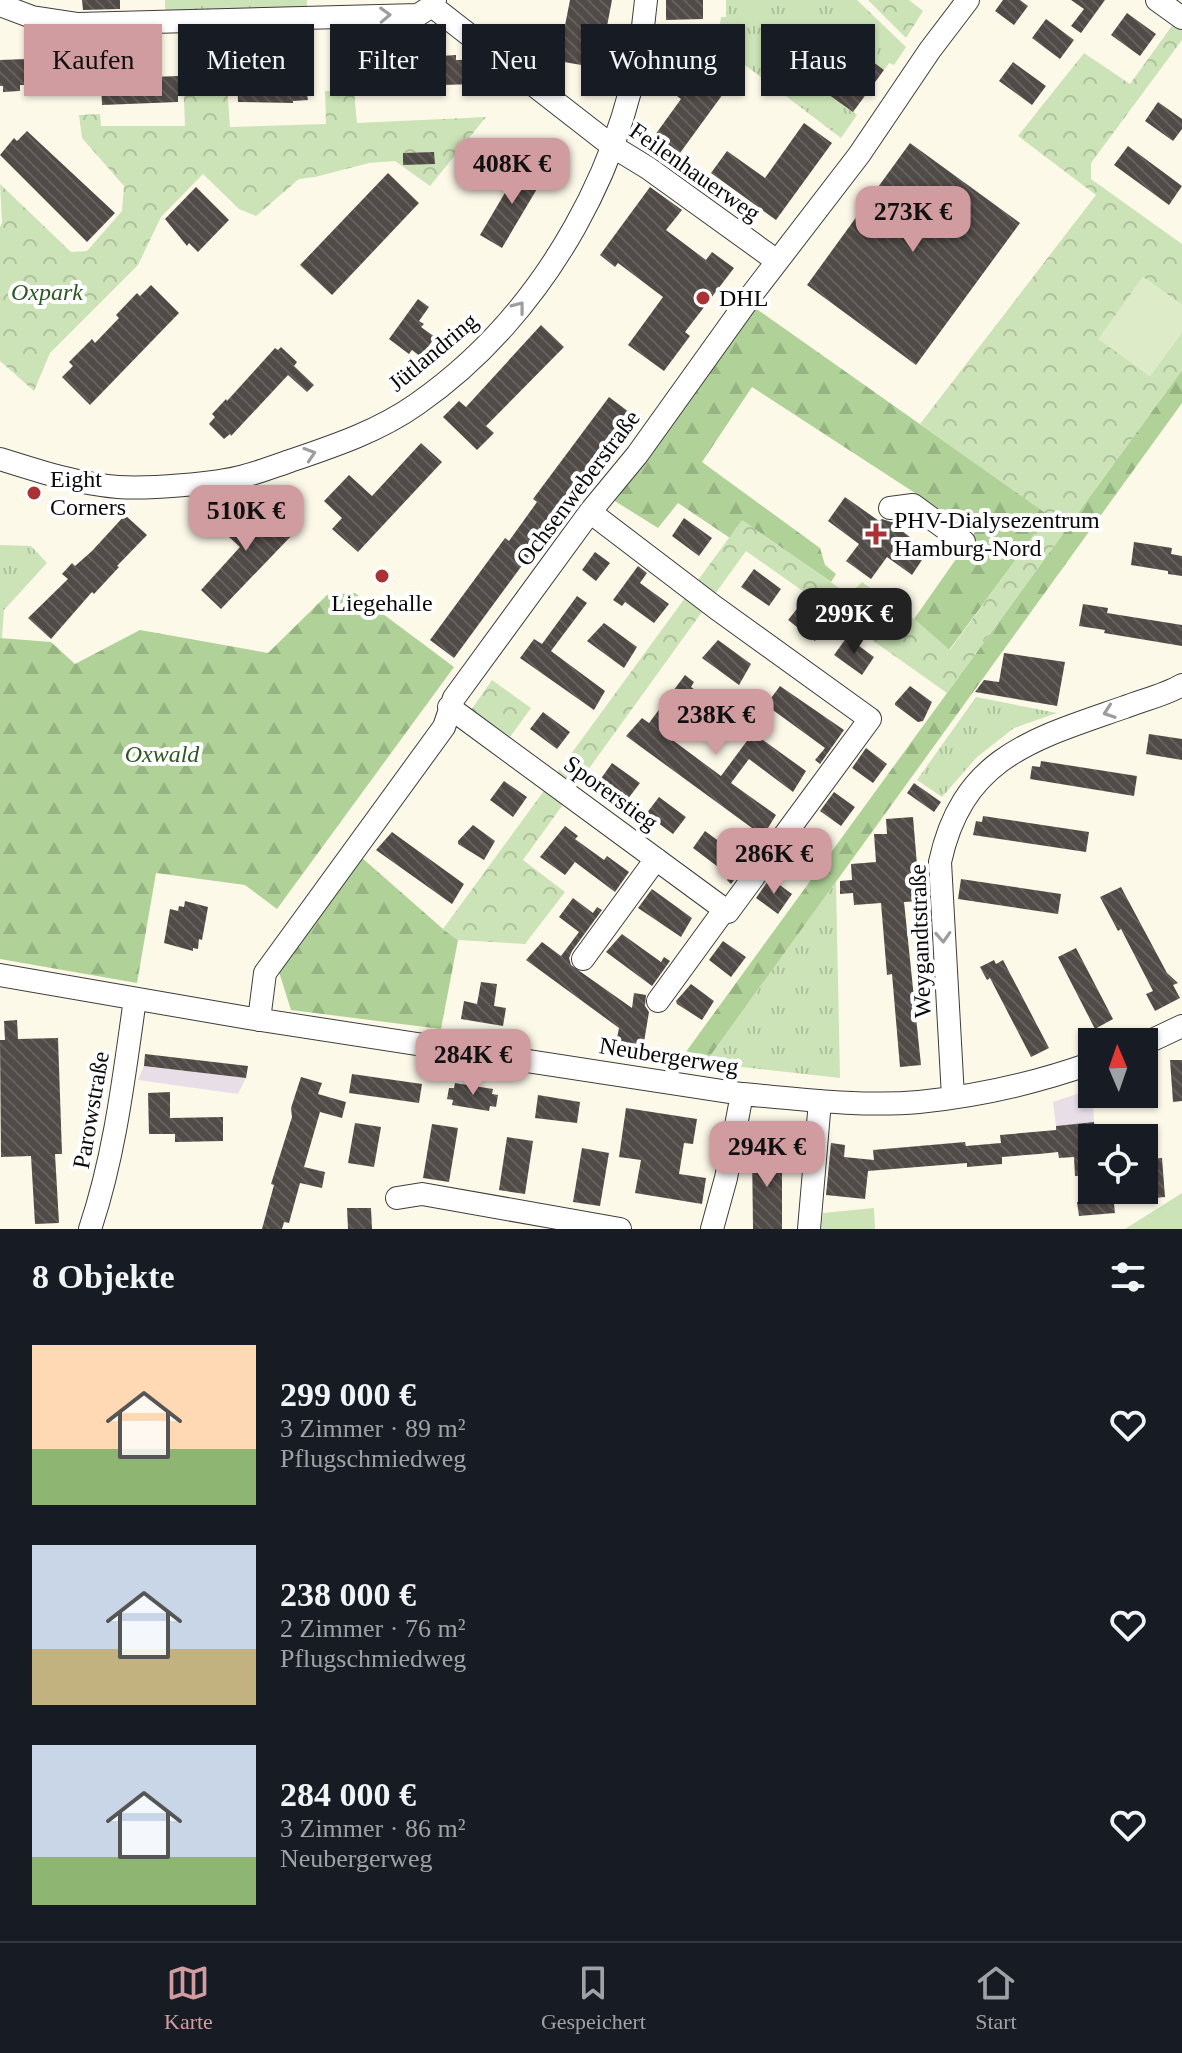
<!DOCTYPE html>
<html lang="de">
<meta charset="utf-8">
<style>
body{margin:0;font-family:"Times New Roman",serif;background:#20242c;color:#f1f3f6;height:100vh;display:flex;flex-direction:column;font-size:30px;white-space:nowrap}
*{box-sizing:border-box;margin:0}
p{font-size:26px;color:#9ea1a6}
.icon{flex:none;width:44px;height:44px;fill:none;stroke:currentColor;stroke-width:2;stroke-linecap:round;stroke-linejoin:round}
.map{position:relative;height:1229px;overflow:hidden}
.sheet{display:flex;flex-direction:column;background:#171b24;flex:1}
.sheet>*{flex:none}
.banner{position:absolute;left:24px;top:24px;width:1134px;height:72px;display:flex;gap:16px}
.needle{width:52px;rotate:358deg}
.tools{position:absolute;left:1078px;top:1028px;display:grid;gap:16px}
.tools a{display:grid;place-items:center;width:80px;height:80px;border-radius:0px;background:#171b24;box-shadow:0 2px 6px #0004;font-size:40px}
.price{position:absolute;translate:-50% -68px;padding:0 18px;border-radius:16px;background:#d19c9f;color:#111;font-size:26px;line-height:52px;filter:drop-shadow(0 2px 4px #0008)}
.price::after{content:'';position:absolute;left:50%;top:48px;width:24px;height:18px;margin-left:-12px;background:inherit;clip-path:polygon(0 0,100% 0,50% 100%)}
.price.on{background:#222;color:#fff}
ul{padding:0;list-style:none}
li{display:flex;align-items:center;gap:24px;height:200px;padding:0 32px}
li span{display:grid;place-items:center;flex:none;width:224px;height:160px;border-radius:0px;color:#555}
li>.icon{margin-inline-start:auto}
span .icon{width:96px;height:96px;fill:#fffc;stroke-width:1}
li b{font-size:34px}
h2{display:flex;justify-content:space-between;align-items:center;height:96px;padding:0 32px;font-size:34px}
.tag{padding:0 28px;border-radius:0px;background:#171b24;box-shadow:0 2px 6px #0004;font-size:28px;line-height:72px}
.tag.on{background:#d19c9f;color:#111}
.tabs{display:flex;justify-content:space-around;align-items:center;height:112px;border-top:2px solid #363941;background:#171b24;font-size:22px;color:#9ea1a6}
.tabs a{display:grid;justify-items:center;gap:4px}
.tabs .on{color:#d19c9f}
.map>svg:first-child{display:block}
</style>
<div class="map">
<svg width="1182" height="1229" viewBox="0 0 1182 1229">
<defs>
<pattern id="grass-tufts" width="24" height="20" patternUnits="userSpaceOnUse" patternTransform="scale(2)"><rect width="24" height="20" fill="#cce3b7"/><path d="M3 7l-1-3M5 7V3M7 7l1-3M15 17l-1-3M17 17v-4M19 17l1-3" fill="none" stroke="#aec19c"/></pattern>
<pattern id="forest-firs" width="22" height="20" patternUnits="userSpaceOnUse" patternTransform="scale(2)"><rect width="22" height="20" fill="#b0d298"/><path d="M5 1l3.5 6h-7zM16 11l3.5 6h-7z" fill="#96b382"/></pattern>
<pattern id="park-crowns" width="20" height="18" patternUnits="userSpaceOnUse" patternTransform="scale(2)"><rect width="20" height="18" fill="#cce3b7"/><path d="M2 6a3 3 0 1 1 6 0M12 15a3 3 0 1 1 6 0" fill="none" stroke="#aec19c"/></pattern>
<pattern id="building-back-hatch" width="6" height="6" patternUnits="userSpaceOnUse" patternTransform="scale(2)"><rect width="6" height="6" fill="#514b47"/><path d="M-1 5l2 2M0 0l6 6M5-1l2 2" fill="none" stroke="#65605d"/></pattern>
</defs>
<rect width="100%" height="100%" fill="#fdf9e9"/>
<path fill="#e7dee8" d="M 144,1066 L 246,1078 L 238,1094 L 138,1080 Z
M 1092,1089 L 1094,1122 L 1056,1126 L 1053,1102 Z"/>
<path fill="url(#grass-tufts)" d="M 165,0 L 307,0 L 307,12 L 165,15 Z
M 726,0 L 857,0 L 906,47 L 894,65 L 889,63 L 884,70 L 842,39 L 812,81 L 857,115 L 841,138 L 725,50 L 665,62 L 664,54 C 692,49 718,52 721,17 L 726,17 Z
M 0,545 L 31,546 L 47,563 L 4,610 L 2,638 L 0,638 Z
M 976,697 L 1057,713 L 1014,728 L 977,757 L 942,797 L 917,780 Z
M 836,882 L 840,1078 L 705,1063 Z"/>
<path fill="url(#forest-firs)" d="M 751,305 L 1049,515 L 949,650 L 914,619 L 975,532 L 752,387 L 702,462 L 820,548 L 825,565 L 836,574 L 831,582 L 743,521 L 730,538 L 678,503 L 658,528 L 610,498 Z
M 1182,370 L 1182,403 L 705,1063 L 680,1060 Z
M 355,593 L 454,667 L 277,909 L 245,885 L 156,873 L 137,983 L 0,959 L 0,638 L 51,642 L 75,664 L 140,630 L 268,653 L 327,595 Z
M 361,857 L 443,929 L 458,940 L 441,1029 L 291,1010 L 279,972 Z"/>
<path fill="url(#park-crowns)" d="M 868,0 L 909,0 L 923,11 L 906,38 Z
M 1182,12 L 1182,40 L 1091,163 L 1091,179 L 1182,244 L 1182,305 L 1143,277 L 1099,339 L 1150,376 L 1182,332 L 1182,370 L 947,693 L 746,551 L 523,860 L 565,892 L 525,944 L 458,940 L 443,929 L 742,520 L 849,595 L 862,582 L 914,619 L 950,650 L 1048,515 L 920,424 L 1096,195 L 1018,136 L 1084,53 L 1130,84 Z
M 226,70 L 230,127 L 326,124 L 325,91 L 354,91 L 357,123 L 486,117 L 430,186 L 395,161 L 369,163 L 315,177 L 299,179 L 256,216 L 239,209 L 203,174 L 161,217 L 138,265 L 50,353 L 34,391 L 0,361 L 0,227 L 2,223 L 0,184 L 71,252 L 87,251 L 122,211 L 124,186 L 82,138 L 79,115 L 100,114 L 101,126 L 185,126 L 183,72 Z
M 492,680 L 531,708 L 510,737 L 471,710 Z"/>
<path fill="#cce3b7" d="M 1182,1193 L 1182,1229 L 1120,1229 L 1125,1229 Z
M 874,1208 L 875,1229 L 821,1229 L 823,1213 Z"/>
<path fill="#deebc8" d="M 1143,277 L 1182,305 L 1182,332 L 1150,376 L 1098,339 Z"/>
<path fill="url(#building-back-hatch)" d="M 82,0 L 120,0 L 120,9 L 83,10 Z
M 570,0 L 612,0 L 599,68 L 558,61 Z
M 666,0 L 703,0 L 703,19 L 666,20 Z
M 1003,0 L 1020,0 L 1028,6 L 1014,25 L 995,11 Z
M 1071,0 L 1105,0 L 1081,33 L 1071,26 L 1084,9 Z
M 1127,13 L 1156,34 L 1140,56 L 1111,35 Z
M 1046,19 L 1074,40 L 1060,59 L 1032,38 Z
M 842,39 L 884,70 L 853,112 L 811,82 Z
M 440,52 L 440,56 L 456,55 L 456,60 L 478,60 L 479,84 L 440,85 L 440,90 L 389,92 L 389,87 L 366,87 L 365,62 L 372,62 L 372,57 L 388,57 L 388,53 Z
M 26,59 L 27,85 L 20,85 L 20,91 L 3,92 L 3,86 L 0,86 L 0,60 Z
M 679,62 L 723,94 L 680,153 L 655,135 L 681,99 L 662,85 Z
M 1013,62 L 1046,86 L 1032,105 L 999,81 Z
M 283,72 L 307,73 L 307,80 L 312,79 L 312,95 L 307,95 L 308,100 L 293,101 L 293,103 L 238,102 L 237,75 Z
M 178,76 L 178,102 L 102,105 L 101,79 Z
M 1158,102 L 1182,119 L 1182,129 L 1173,141 L 1145,121 Z
M 804,123 L 832,143 L 776,220 L 711,173 L 727,151 L 765,178 Z
M 27,131 L 115,213 L 87,242 L 0,155 L 14,138 L 17,141 Z
M 910,143 L 1020,223 L 916,365 L 807,285 Z
M 1128,146 L 1182,186 L 1169,205 L 1114,165 Z
M 434,152 L 435,164 L 403,165 L 403,153 Z
M 522,164 L 544,177 L 502,248 L 480,235 Z
M 388,173 L 419,203 L 332,295 L 300,265 Z
M 196,187 L 229,220 L 198,252 L 189,243 L 187,246 L 165,219 Z
M 650,187 L 682,210 L 666,230 L 706,260 L 712,252 L 734,268 L 685,332 L 690,336 L 664,371 L 628,345 L 663,297 L 618,263 L 615,267 L 600,255 Z
M 151,285 L 179,313 L 90,405 L 62,377 L 73,366 L 69,362 L 92,339 L 95,343 L 119,318 L 116,315 L 137,293 L 140,296 Z
M 418,299 L 429,307 L 419,321 L 424,324 L 421,327 L 435,337 L 421,357 L 412,350 L 409,354 L 389,339 Z
M 541,325 L 564,347 L 486,426 L 494,433 L 477,450 L 443,417 L 459,401 L 466,407 Z
M 281,347 L 297,362 L 294,366 L 314,385 L 307,392 L 288,375 L 231,436 L 230,434 L 224,439 L 209,424 L 215,417 L 212,414 L 226,399 L 227,401 L 275,348 L 278,350 Z
M 609,397 L 633,415 L 557,517 L 553,514 L 543,526 L 524,552 L 529,556 L 454,658 L 430,640 L 505,538 L 509,541 L 537,502 L 533,499 Z
M 421,443 L 442,462 L 358,552 L 332,529 L 342,518 L 324,501 L 349,475 L 372,496 Z
M 845,497 L 879,521 L 882,519 L 891,522 L 901,521 L 897,527 L 928,551 L 912,575 L 887,557 L 871,579 L 846,561 L 859,544 L 828,521 Z
M 271,507 L 294,533 L 221,609 L 201,590 L 240,547 L 217,526 L 233,509 L 253,527 Z
M 125,515 L 147,535 L 117,566 L 119,567 L 94,594 L 92,592 L 51,639 L 28,618 L 68,579 L 62,574 L 72,563 L 75,566 L 92,551 Z
M 684,518 L 712,538 L 699,556 L 672,536 Z
M 1134,542 L 1172,548 L 1171,554 L 1182,556 L 1182,576 L 1168,574 L 1168,571 L 1131,565 Z
M 595,552 L 610,563 L 596,581 L 582,570 Z
M 638,566 L 647,573 L 640,583 L 669,604 L 654,623 L 625,602 L 622,606 L 613,600 Z
M 754,569 L 781,589 L 769,606 L 741,587 Z
M 577,596 L 587,603 L 551,651 L 605,691 L 594,710 L 520,658 L 534,639 L 542,644 Z
M 801,604 L 828,623 L 815,641 L 788,620 Z
M 1083,604 L 1108,608 L 1107,613 L 1182,625 L 1182,646 L 1104,633 L 1105,630 L 1079,626 Z
M 604,623 L 637,647 L 624,668 L 587,641 Z
M 847,637 L 874,657 L 862,675 L 834,655 Z
M 718,640 L 751,664 L 739,685 L 702,658 Z
M 1004,653 L 1065,662 L 1057,706 L 975,692 L 984,680 L 999,682 Z
M 685,675 L 694,682 L 691,687 L 731,716 L 719,735 L 717,735 L 677,706 L 659,730 L 721,776 L 755,730 L 765,737 L 763,740 L 806,771 L 793,792 L 749,759 L 731,783 L 776,815 L 763,836 L 626,736 L 642,718 L 649,723 Z
M 780,686 L 844,730 L 820,764 L 815,760 L 825,748 L 766,705 Z
M 910,686 L 932,702 L 923,721 L 918,722 L 895,705 L 895,703 Z
M 543,712 L 570,732 L 557,749 L 530,729 Z
M 1149,734 L 1182,739 L 1182,760 L 1146,754 Z
M 866,748 L 887,764 L 873,783 L 852,768 Z
M 1041,761 L 1137,776 L 1134,796 L 1030,779 L 1032,766 L 1040,767 Z
M 612,763 L 640,783 L 627,800 L 600,780 Z
M 504,781 L 527,797 L 513,817 L 490,800 Z
M 914,783 L 941,802 L 934,812 L 907,793 Z
M 834,792 L 855,807 L 841,826 L 820,811 Z
M 659,797 L 686,817 L 673,834 L 646,814 Z
M 983,816 L 1089,832 L 1086,852 L 973,835 L 976,821 L 982,822 Z
M 913,817 L 920,901 L 904,902 L 921,1065 L 900,1067 L 892,974 L 887,975 L 881,903 L 854,905 L 853,893 L 840,894 L 840,881 L 852,880 L 851,864 L 876,862 L 874,834 L 887,834 L 886,819 Z
M 473,825 L 495,841 L 484,860 L 458,844 L 458,841 Z
M 565,826 L 578,836 L 575,839 L 604,860 L 607,856 L 629,872 L 615,892 L 575,862 L 565,875 L 540,857 Z
M 705,831 L 743,859 L 749,850 L 754,853 L 731,884 L 727,880 L 730,876 L 693,848 Z
M 392,832 L 464,884 L 452,904 L 376,850 Z
M 802,835 L 824,851 L 809,870 L 788,854 Z
M 770,878 L 792,894 L 778,914 L 756,898 Z
M 961,879 L 1061,894 L 1058,914 L 958,899 Z
M 1121,887 L 1167,973 L 1178,983 L 1173,985 L 1180,998 L 1155,1011 L 1146,994 L 1153,991 L 1121,929 L 1118,931 L 1100,897 Z
M 652,889 L 692,918 L 681,937 L 638,908 Z
M 573,898 L 593,913 L 597,907 L 602,910 L 572,951 L 569,958 L 571,965 L 632,1008 L 634,993 L 646,995 L 645,1006 L 649,1012 L 643,1048 L 616,1043 L 619,1028 L 526,960 L 542,942 L 561,956 L 579,932 L 559,917 Z
M 185,901 L 208,907 L 202,940 L 199,939 L 198,949 L 193,948 L 193,951 L 164,943 L 170,909 L 178,911 L 179,906 L 184,907 Z
M 622,934 L 661,962 L 664,957 L 670,961 L 652,986 L 606,952 Z
M 723,941 L 746,957 L 731,977 L 709,960 Z
M 1076,948 L 1113,1019 L 1095,1029 L 1058,957 Z
M 994,960 L 996,964 L 1003,960 L 1049,1048 L 1031,1057 L 990,978 L 987,980 L 980,967 Z
M 481,982 L 497,984 L 494,1006 L 506,1008 L 503,1026 L 461,1019 L 464,1001 L 477,1004 Z
M 691,984 L 714,1001 L 702,1020 L 677,1004 L 676,1001 Z
M 17,1020 L 18,1039 L 58,1038 L 62,1154 L 55,1154 L 59,1223 L 35,1224 L 31,1156 L 1,1157 L 0,1040 L 5,1040 L 4,1021 Z
M 145,1054 L 248,1066 L 246,1078 L 144,1066 Z
M 1170,1060 L 1182,1060 L 1182,1101 L 1173,1102 Z
M 352,1074 L 422,1084 L 419,1103 L 349,1093 Z
M 301,1077 L 322,1083 L 318,1094 L 346,1102 L 342,1118 L 320,1112 L 304,1167 L 325,1172 L 322,1188 L 300,1183 L 289,1223 L 284,1222 L 282,1229 L 262,1229 L 274,1185 L 271,1184 L 292,1117 L 291,1108 Z
M 455,1083 L 493,1089 L 492,1094 L 498,1095 L 496,1107 L 490,1106 L 489,1111 L 452,1105 L 453,1100 L 447,1099 L 449,1088 L 454,1088 Z
M 170,1092 L 170,1118 L 223,1117 L 223,1141 L 175,1142 L 175,1134 L 149,1134 L 148,1093 Z
M 538,1095 L 580,1102 L 577,1123 L 535,1118 Z
M 626,1108 L 697,1119 L 693,1144 L 684,1143 L 679,1174 L 706,1178 L 702,1204 L 635,1193 L 641,1160 L 619,1157 Z
M 1094,1122 L 1097,1138 L 1092,1138 L 1092,1175 L 1075,1176 L 1074,1157 L 1059,1158 L 1058,1152 L 1039,1154 L 1002,1157 L 1002,1164 L 967,1167 L 967,1163 L 868,1171 L 865,1199 L 826,1195 L 831,1143 L 845,1145 L 844,1157 L 874,1160 L 873,1150 L 965,1142 L 966,1146 L 1001,1143 L 1000,1135 L 1056,1130 L 1056,1126 Z
M 355,1123 L 381,1127 L 374,1167 L 348,1163 Z
M 432,1124 L 458,1128 L 449,1182 L 423,1178 Z
M 507,1137 L 533,1141 L 525,1194 L 499,1190 Z
M 582,1148 L 609,1153 L 600,1206 L 573,1202 Z
M 752,1150 L 782,1150 L 782,1229 L 753,1229 Z
M 1162,1158 L 1165,1197 L 1144,1199 L 1144,1159 Z
M 1084,1190 L 1108,1190 L 1109,1195 L 1113,1195 L 1115,1213 L 1079,1216 L 1077,1202 L 1085,1201 Z
M 347,1208 L 371,1208 L 372,1229 L 348,1229 Z"/>
<g fill="none" stroke-linecap="round" stroke-linejoin="round">
<defs>
<path id="minor" d="M 1157,0 L 1182,18
M 0,5 L 32,17 L 78,24 L 418,15 L 432,6 L 435,0
M 432,6 L 612,146 L 648,168 L 777,261
M 0,459 C 38,471 78,484 118,487 C 148,489 215,484 244,476 C 260,472 275,466 290,461 C 334,446 379,431 417,404 C 546,314 633,156 646,0
M 890,508 L 913,505 L 964,542
M 449,707 L 728,912 L 870,719 L 716,608 L 590,512
M 583,959 L 656,859
M 0,975 L 248,1018 L 742,1094 C 800,1099 861,1107 919,1102 C 978,1096 1036,1083 1092,1063
M 658,1001 L 725,909
M 259,1020 L 265,973 L 444,727 L 454,698 L 590,512 L 637,455 L 753,293 L 859,155 L 930,50 L 968,0
M 1144,1044 L 1182,1026
M 953,1097 L 940,862 C 963,756 1034,739 1125,707 C 1143,700 1165,695 1182,685
M 397,1198 L 422,1194 L 620,1229
M 90,1229 C 115,1155 124,1076 135,999
M 712,1229 L 726,1178 L 742,1094
M 809,1229 L 820,1101"/>
</defs>
<use href="#minor" stroke="#3d3d3d" stroke-width="24"/>
<use href="#minor" stroke="#fff" stroke-width="22"/>
</g>
<defs><path id="oneway-chevron" d="M-2-3.5L2.5 0L-2 3.5" fill="none" stroke-width="1.6" stroke-linecap="round" stroke-linejoin="round" transform="scale(2)"/></defs>
<g stroke="#9d9d9d">
<use href="#oneway-chevron" transform="translate(385 15) rotate(-2)"/>
<use href="#oneway-chevron" transform="translate(519 307) rotate(-52)"/>
<use href="#oneway-chevron" transform="translate(310 454) rotate(-18)"/>
<use href="#oneway-chevron" transform="translate(1109 712) rotate(161)"/>
<use href="#oneway-chevron" transform="translate(943 937) rotate(87)"/>
</g>
<g fill="#aa3134" stroke="#fff" stroke-width="3">
<circle cx="703" cy="298" r="8"/>
<circle cx="34" cy="493" r="8"/>
<path d="M872 522h8v8h8v8h-8v8h-8v-8h-8v-8h8z"/>
<circle cx="382" cy="576" r="8"/>
</g>
<g text-anchor="middle" stroke-width="8" stroke-linejoin="round" paint-order="stroke">
<g font-size="24" fill="#0a0a0a" stroke="#fff">
<text transform="translate(695 172) rotate(35)" y="8">Feilenhauerweg</text>
<text transform="translate(433 352) rotate(-40)" y="8">Jütlandring</text>
<text transform="translate(578 488) rotate(-53)" y="8">Ochsenweberstraße</text>
<text transform="translate(611 793) rotate(36)" y="8">Sporerstieg</text>
<text transform="translate(920 941) rotate(-92)" y="8">Weygandtstraße</text>
<text transform="translate(669 1056) rotate(9)" y="8">Neubergerweg</text>
<text transform="translate(91 1110) rotate(-80)" y="8">Parowstraße</text>
</g>
<g font-size="24" font-style="italic" fill="#2c5922" stroke="#fff">
<text x="47" y="300">Oxpark</text>
<text x="162" y="762">Oxwald</text>
</g>
<g font-size="24" fill="#0a0a0a" stroke="#fff" text-anchor="start">
<text x="719" y="306">DHL</text>
<text x="50" y="487">Eight<tspan x="50" dy="28">Corners</tspan></text>
<text x="894" y="528">PHV-Dialysezentrum<tspan x="894" dy="28">Hamburg-Nord</tspan></text>
<text x="382" y="611" text-anchor="middle">Liegehalle</text>
</g>
</g>
</svg>
<div class="tools">
<a><svg class="needle" viewBox="-14 -14 28 28"><path d="M0-13l5 13h-10z" fill="#e53935"/><path d="M0 13l5-13h-10z" fill="#9ea1a6"/></svg></a>
<a><svg class="icon" aria-label="locate" viewBox="0 0 24 24"><circle cx="12" cy="12" r="6"/><path d="M12 2v4M12 18v4M2 12h4M18 12h4"/></svg></a>
</div>
<b class="price" style="left:512px;top:206px">408K €</b>
<b class="price" style="left:913px;top:254px">273K €</b>
<b class="price" style="left:246px;top:553px">510K €</b>
<b class="price on" style="left:854px;top:656px">299K €</b>
<b class="price" style="left:716px;top:757px">238K €</b>
<b class="price" style="left:774px;top:896px">286K €</b>
<b class="price" style="left:473px;top:1097px">284K €</b>
<b class="price" style="left:767px;top:1189px">294K €</b>
<div class="banner">
<a class="tag on">Kaufen</a>
<a class="tag">Mieten</a>
<a class="tag">Filter</a>
<a class="tag">Neu</a>
<a class="tag">Wohnung</a>
<a class="tag">Haus</a>
</div>
</div>
<section class="sheet">
<h2>8 Objekte<svg class="icon" aria-label="filters" viewBox="0 0 24 24"><path d="M4 7h16M4 17h16"/><circle cx="9" cy="7" r="2"/><circle cx="15" cy="17" r="2"/></svg></h2>
<ul>
<li><span style="background:linear-gradient(#ffd9b3 65%,#8fb573 0)"><svg class="icon" aria-label="home" viewBox="0 0 24 24"><path d="M3 11l9-7 9 7M6 9v11h12V9"/></svg></span><div><b>299 000 €</b><p>3 Zimmer · 89 m²</p><p>Pflugschmiedweg</p></div><svg class="icon" aria-label="heart" viewBox="0 0 24 24"><path d="M12 20l-8-8c-3-5 5-10 8-4 3-6 11-1 8 4z"/></svg></li>
<li><span style="background:linear-gradient(#c9d6e8 65%,#c2b280 0)"><svg class="icon" aria-label="home" viewBox="0 0 24 24"><path d="M3 11l9-7 9 7M6 9v11h12V9"/></svg></span><div><b>238 000 €</b><p>2 Zimmer · 76 m²</p><p>Pflugschmiedweg</p></div><svg class="icon" aria-label="heart" viewBox="0 0 24 24"><path d="M12 20l-8-8c-3-5 5-10 8-4 3-6 11-1 8 4z"/></svg></li>
<li><span style="background:linear-gradient(#c9d6e8 70%,#8fb573 0)"><svg class="icon" aria-label="home" viewBox="0 0 24 24"><path d="M3 11l9-7 9 7M6 9v11h12V9"/></svg></span><div><b>284 000 €</b><p>3 Zimmer · 86 m²</p><p>Neubergerweg</p></div><svg class="icon" aria-label="heart" viewBox="0 0 24 24"><path d="M12 20l-8-8c-3-5 5-10 8-4 3-6 11-1 8 4z"/></svg></li>
</ul>
</section>
<nav class="tabs">
<a class="on"><svg class="icon" aria-label="map" viewBox="0 0 24 24"><path d="M3 6l6-2 6 2 6-2v14l-6 2-6-2-6 2zM9 4v14M15 6v14"/></svg>Karte</a>
<a><svg class="icon" aria-label="saved" viewBox="0 0 24 24"><path d="M7 4h10v16l-5-4-5 4z"/></svg>Gespeichert</a>
<a><svg class="icon" aria-label="home" viewBox="0 0 24 24"><path d="M3 11l9-7 9 7M6 9v11h12V9"/></svg>Start</a>
</nav>
